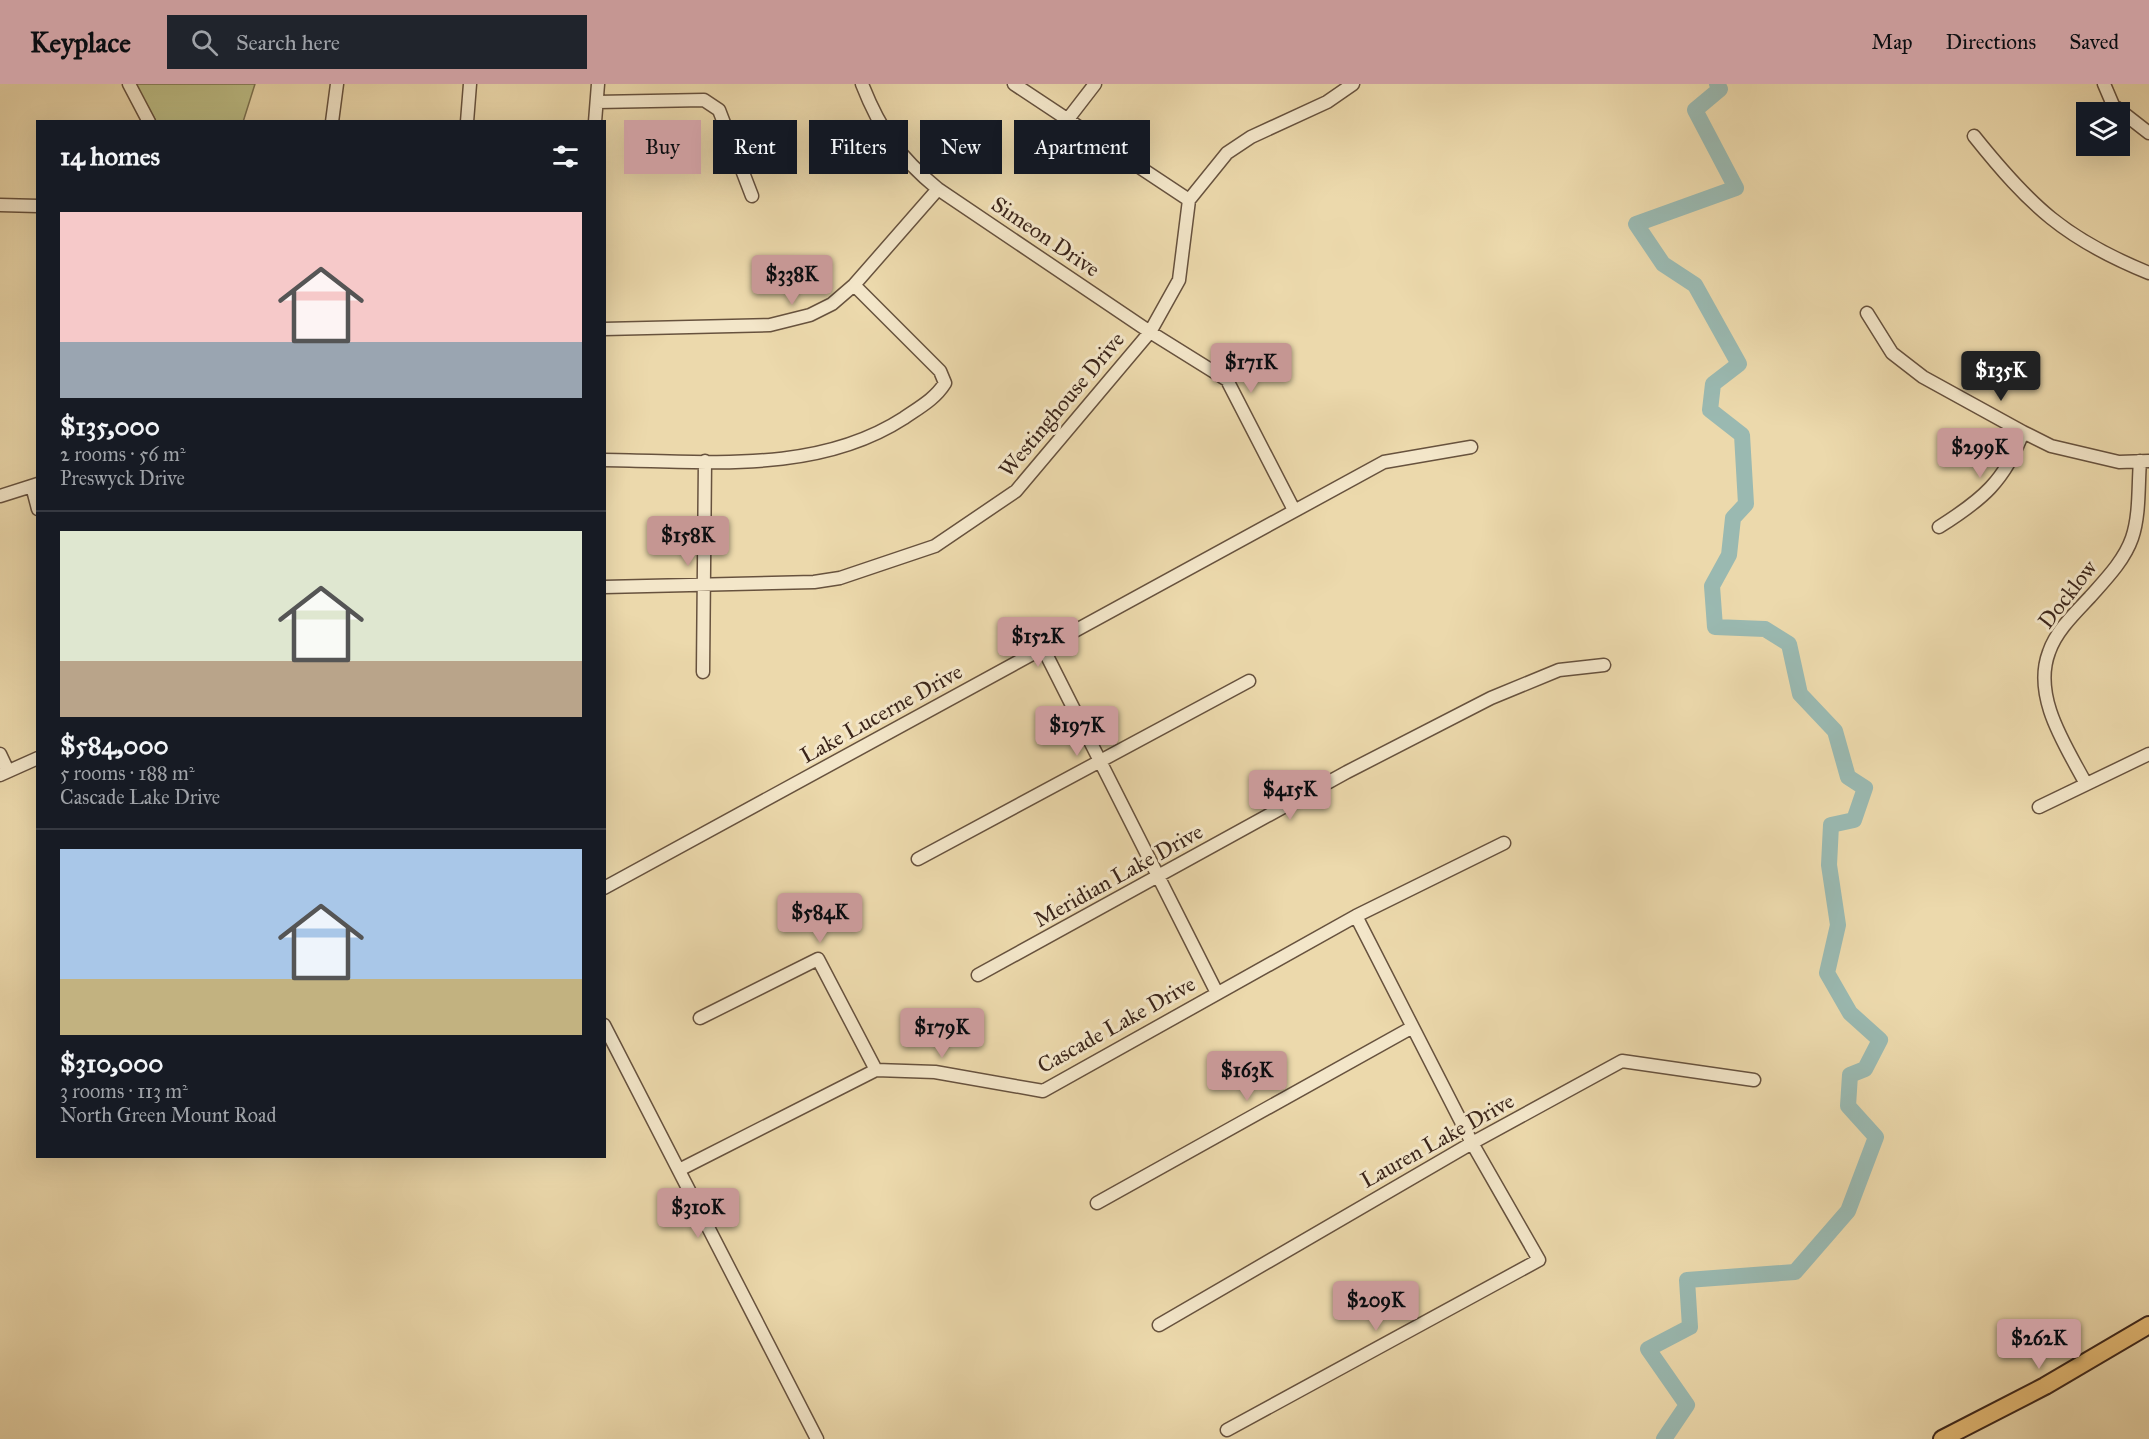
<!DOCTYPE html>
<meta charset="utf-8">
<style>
body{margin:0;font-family:"IM FELL Great Primer",serif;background:#20242c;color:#f1f3f6;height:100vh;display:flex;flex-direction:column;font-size:22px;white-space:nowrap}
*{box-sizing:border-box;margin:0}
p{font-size:20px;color:#9ea1a6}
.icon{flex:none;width:33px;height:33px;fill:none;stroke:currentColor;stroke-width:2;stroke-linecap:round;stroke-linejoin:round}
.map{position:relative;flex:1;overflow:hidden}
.sheet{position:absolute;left:36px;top:36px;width:570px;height:1038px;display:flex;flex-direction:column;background:#171b24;border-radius:0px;box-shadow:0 6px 24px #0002}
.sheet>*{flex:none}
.hud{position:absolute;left:624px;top:36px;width:570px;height:54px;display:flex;gap:12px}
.controls{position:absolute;left:2076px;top:18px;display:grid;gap:12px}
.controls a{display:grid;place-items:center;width:54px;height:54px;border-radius:0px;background:#171b24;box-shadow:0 6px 24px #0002;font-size:30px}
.price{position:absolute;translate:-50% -51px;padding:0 14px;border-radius:6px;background:#c59692;color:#111;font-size:20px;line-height:39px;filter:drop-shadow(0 2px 3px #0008)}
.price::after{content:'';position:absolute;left:50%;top:36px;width:18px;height:14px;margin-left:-9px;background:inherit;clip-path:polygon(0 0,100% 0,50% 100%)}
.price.active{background:#222;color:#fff}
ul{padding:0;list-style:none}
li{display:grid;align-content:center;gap:12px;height:318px;padding:0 24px}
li+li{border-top:2px solid #363941}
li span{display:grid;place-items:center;height:186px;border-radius:0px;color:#555}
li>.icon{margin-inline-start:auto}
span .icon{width:108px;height:108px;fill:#fffc;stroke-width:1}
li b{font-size:26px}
h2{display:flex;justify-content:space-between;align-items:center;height:72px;padding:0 24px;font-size:26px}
.tag{padding:0 21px;border-radius:0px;background:#171b24;box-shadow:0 6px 24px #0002;font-size:21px;line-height:54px}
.tag.active{background:#c59692;color:#111}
header{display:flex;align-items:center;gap:36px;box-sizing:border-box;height:84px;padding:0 30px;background:#c59692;color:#111}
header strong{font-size:28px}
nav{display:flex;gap:33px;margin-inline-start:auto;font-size:21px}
.search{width:420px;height:54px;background:#20242c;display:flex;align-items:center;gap:15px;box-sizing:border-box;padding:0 21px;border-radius:0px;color:#9ea1a6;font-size:22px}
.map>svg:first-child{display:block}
</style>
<header>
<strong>Keyplace</strong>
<div class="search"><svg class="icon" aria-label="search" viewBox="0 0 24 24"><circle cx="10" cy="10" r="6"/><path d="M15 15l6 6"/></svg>Search here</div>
<nav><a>Map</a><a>Directions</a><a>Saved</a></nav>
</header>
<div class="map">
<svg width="2149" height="1355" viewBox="0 0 2149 1355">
<rect width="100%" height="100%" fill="#ecd9ac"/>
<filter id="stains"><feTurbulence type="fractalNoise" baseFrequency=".00333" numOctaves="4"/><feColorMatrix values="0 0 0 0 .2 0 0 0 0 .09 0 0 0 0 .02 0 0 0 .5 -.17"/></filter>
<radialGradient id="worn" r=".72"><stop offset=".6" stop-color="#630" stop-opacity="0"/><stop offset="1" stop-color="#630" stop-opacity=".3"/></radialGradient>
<path fill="#bdbe86" stroke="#7c7250" stroke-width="1.5" d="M 135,0 L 255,0 L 243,38 L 156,37 Z"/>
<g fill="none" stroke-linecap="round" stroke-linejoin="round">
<path stroke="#9ab9b1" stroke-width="16" d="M 1664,1355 L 1687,1321 L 1648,1265 L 1690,1243 L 1687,1196 L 1795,1188 L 1848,1127 L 1876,1053 L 1848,1022 L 1850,991 L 1865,985 L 1880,956 L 1850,929 L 1827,889 L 1838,841 L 1829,781 L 1831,741 L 1854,736 L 1865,704 L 1848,693 L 1835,647 L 1800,610 L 1789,560 L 1765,545 L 1715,543 L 1712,502 L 1729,471 L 1733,434 L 1746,420 L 1742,351 L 1710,326 L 1713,300 L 1739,280 L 1695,201 L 1663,180 L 1636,140 L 1736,104 L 1695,26 L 1720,5 L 1717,0"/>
<defs>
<path id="minor" d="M 129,0 L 149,38
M 862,0 C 880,46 899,73 938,105 L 1150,248 L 1227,296 L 1294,426
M 1014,0 L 1189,116
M 2104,0 L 2113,21 L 2149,49
M 597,18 L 704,16 L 719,26 L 752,112
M 1068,35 L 1095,0
M 332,38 L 337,0
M 467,38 L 470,0
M 595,38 L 598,0
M 1974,52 C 2030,122 2065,155 2149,189
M 0,121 L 38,122
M 1867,229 L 1892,269 L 1923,293 L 2023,348 L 2051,362 L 2119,378 L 2149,377
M 604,245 L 770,241 L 810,231 L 832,220 L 854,201 L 938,105
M 604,376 C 705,377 816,391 904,334 C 920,323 935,315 945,299 L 940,287 L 854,201
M 32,402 L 38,425
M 0,412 L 38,400
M 1939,443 C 1982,416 2005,397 2023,348
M 604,503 L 814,498 L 840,494 L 935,462 L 1016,407 L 1150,248 L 1179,196 L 1189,116 L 1227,69 L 1251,53 L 1327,18 L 1353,0
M 1043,564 L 1217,909
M 703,588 L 705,377
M 0,670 L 8,687
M 0,691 L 38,674
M 2086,700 C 2066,662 2032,613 2049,568 C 2056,547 2075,529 2090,513 C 2105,496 2124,477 2132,454 C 2140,431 2138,401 2140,377
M 2039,723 L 2149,670
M 918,775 L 1249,597
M 604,804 L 1384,378 L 1471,363
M 1356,832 L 1504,759
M 978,891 L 1347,688 L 1491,614 L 1559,586 L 1604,581
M 700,934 L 818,875 L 876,986
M 604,941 L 817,1355
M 679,1086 L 876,986 L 935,988 L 1043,1007 L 1356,832 L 1472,1059 L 1539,1176 L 1227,1346
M 1097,1119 L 1411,944
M 1159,1241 L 1472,1059 L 1622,977 L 1754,996"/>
<path id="major" d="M 1942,1355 L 2045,1302 L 2149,1241"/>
</defs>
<use href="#minor" stroke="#67523e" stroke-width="15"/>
<use href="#major" stroke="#3b251a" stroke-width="20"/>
<use href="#minor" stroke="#f3e6c9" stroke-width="12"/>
<use href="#major" stroke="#e6bc76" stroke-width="16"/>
</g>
<g text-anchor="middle" stroke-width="6" stroke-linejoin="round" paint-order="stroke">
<g font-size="22" fill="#3b251a" stroke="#f3e6c9">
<text transform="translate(1046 152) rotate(34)" y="8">Simeon Drive</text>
<text transform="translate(1061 320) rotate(-50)" y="8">Westinghouse Drive</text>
<text transform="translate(2067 510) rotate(-52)" y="8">Docklow</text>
<text transform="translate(881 629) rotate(-29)" y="8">Lake Lucerne Drive</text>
<text transform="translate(1118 791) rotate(-29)" y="8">Meridian Lake Drive</text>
<text transform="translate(1116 940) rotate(-29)" y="8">Cascade Lake Drive</text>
<text transform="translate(1437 1056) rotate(-29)" y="8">Lauren Lake Drive</text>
</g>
</g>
<rect width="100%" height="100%" filter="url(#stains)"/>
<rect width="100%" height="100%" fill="url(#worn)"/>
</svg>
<div class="controls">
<a><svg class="icon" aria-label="layers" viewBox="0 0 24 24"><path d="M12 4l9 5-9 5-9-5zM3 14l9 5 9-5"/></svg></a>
</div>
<b class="price" style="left:792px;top:222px">$338K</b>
<b class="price" style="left:1251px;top:310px">$171K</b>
<b class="price active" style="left:2001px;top:318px">$135K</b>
<b class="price" style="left:1980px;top:395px">$299K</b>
<b class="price" style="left:688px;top:483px">$158K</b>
<b class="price" style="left:1038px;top:584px">$152K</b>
<b class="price" style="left:1077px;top:673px">$197K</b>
<b class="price" style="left:1290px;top:737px">$415K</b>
<b class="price" style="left:820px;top:860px">$584K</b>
<b class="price" style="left:942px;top:975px">$179K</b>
<b class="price" style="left:1247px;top:1018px">$163K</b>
<b class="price" style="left:698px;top:1155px">$310K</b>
<b class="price" style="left:1376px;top:1248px">$209K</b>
<b class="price" style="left:2039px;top:1286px">$262K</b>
<div class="hud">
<a class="tag active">Buy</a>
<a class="tag">Rent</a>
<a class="tag">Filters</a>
<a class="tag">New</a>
<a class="tag">Apartment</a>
</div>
<section class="sheet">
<h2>14 homes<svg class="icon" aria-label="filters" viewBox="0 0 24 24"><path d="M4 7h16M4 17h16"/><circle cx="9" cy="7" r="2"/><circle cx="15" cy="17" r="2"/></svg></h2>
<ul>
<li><span style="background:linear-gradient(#f6c9c9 70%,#9aa5b1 0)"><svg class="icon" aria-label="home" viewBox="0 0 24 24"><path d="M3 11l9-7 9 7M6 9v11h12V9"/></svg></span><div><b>$135,000</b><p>2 rooms · 56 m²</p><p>Preswyck Drive</p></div></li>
<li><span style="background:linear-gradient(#dfe7d0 70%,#b9a48a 0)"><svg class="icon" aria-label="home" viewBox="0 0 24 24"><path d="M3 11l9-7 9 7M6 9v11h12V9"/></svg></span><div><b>$584,000</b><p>5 rooms · 188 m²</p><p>Cascade Lake Drive</p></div></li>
<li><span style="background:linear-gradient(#a9c7e8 70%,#c2b280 0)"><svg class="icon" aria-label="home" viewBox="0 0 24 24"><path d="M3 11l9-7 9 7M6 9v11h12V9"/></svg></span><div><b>$310,000</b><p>3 rooms · 113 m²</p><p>North Green Mount Road</p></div></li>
</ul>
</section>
</div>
